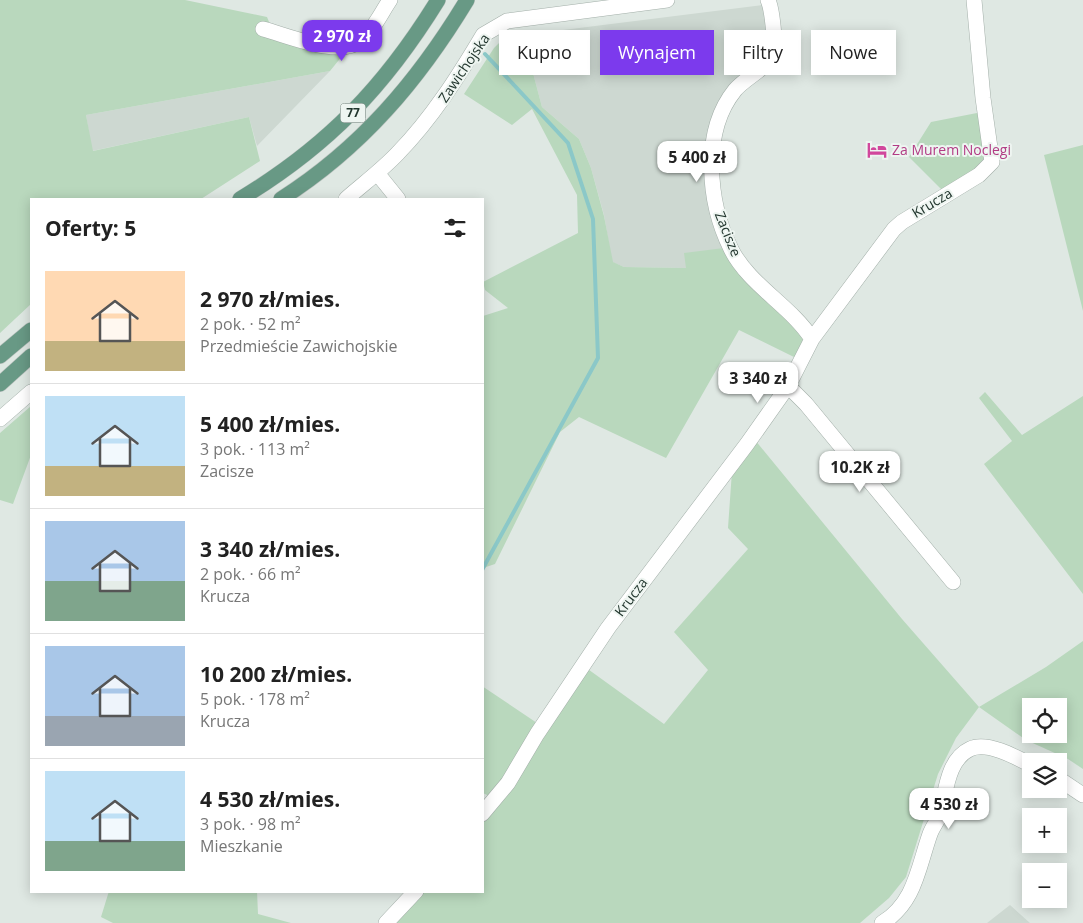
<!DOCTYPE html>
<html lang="pl">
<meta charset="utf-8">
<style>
body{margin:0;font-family:"Open Sans",sans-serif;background:#f6f6f6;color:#222;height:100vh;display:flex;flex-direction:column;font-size:19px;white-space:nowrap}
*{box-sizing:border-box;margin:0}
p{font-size:16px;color:#767676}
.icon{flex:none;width:28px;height:28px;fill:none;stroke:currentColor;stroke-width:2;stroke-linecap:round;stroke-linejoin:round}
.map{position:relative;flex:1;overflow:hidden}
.sheet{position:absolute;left:30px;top:198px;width:454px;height:695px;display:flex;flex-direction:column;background:#fff;border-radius:0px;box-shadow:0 2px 12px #0003}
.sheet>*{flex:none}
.guide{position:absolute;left:499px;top:30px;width:475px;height:45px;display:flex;gap:10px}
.controls{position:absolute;left:1022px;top:698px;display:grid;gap:10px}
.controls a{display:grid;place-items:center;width:45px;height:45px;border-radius:0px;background:#fff;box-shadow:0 2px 12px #0003;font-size:25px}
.price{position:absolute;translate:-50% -42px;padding:0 11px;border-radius:10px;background:#fff;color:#222;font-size:16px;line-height:32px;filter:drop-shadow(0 1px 2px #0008)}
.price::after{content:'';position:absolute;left:50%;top:30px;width:15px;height:11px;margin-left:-8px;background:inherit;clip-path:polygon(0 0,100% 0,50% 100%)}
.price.on{background:#7c3aed;color:#fff}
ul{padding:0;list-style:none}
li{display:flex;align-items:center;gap:15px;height:125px;padding:0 15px}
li+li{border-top:1px solid #e0e0e0}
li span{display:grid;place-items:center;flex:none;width:140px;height:100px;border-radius:0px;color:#555}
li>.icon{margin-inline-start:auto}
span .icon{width:60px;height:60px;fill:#fffc;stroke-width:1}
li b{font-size:21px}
h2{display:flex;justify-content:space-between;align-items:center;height:60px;padding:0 15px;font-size:21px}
.pill{padding:0 18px;border-radius:0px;background:#fff;box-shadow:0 2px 12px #0003;font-size:18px;line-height:45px}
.pill.on{background:#7c3aed;color:#fff}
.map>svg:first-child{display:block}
</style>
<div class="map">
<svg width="1083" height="923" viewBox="0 0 1083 923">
<rect width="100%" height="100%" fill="#dfe8e3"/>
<path fill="#cdd8d1" d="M 763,5 L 769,49 L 716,112 L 724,248 L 686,268 L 624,267 L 612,262 L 604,215 L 591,168 L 579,139 L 542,107 L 523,35 Z
M 330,71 L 257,146 L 249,117 L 92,151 L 86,115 Z
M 1010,905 L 1030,923 L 987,923 Z"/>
<path fill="#b9d8bd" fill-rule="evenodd" d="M 0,0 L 185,0 L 267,17 L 276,39 L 302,49 L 347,50 L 330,71 L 86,115 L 93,151 L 249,117 L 260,161 L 201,199 L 31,199 L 31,304 L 0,333 Z
M 523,35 L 542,107 L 579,139 L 591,168 L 604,216 L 613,262 L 624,267 L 686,268 L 684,253 L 724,248 L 803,330 L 803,339 L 796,358 L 739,330 L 666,458 L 579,417 L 560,432 L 495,564 L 483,568 L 483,316 L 508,308 L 485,290 L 483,282 L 578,233 L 577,195 L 532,109 L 512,125 L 464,94 L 494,48 L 504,38 Z
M 982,112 L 988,159 L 944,192 L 909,157 L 931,122 Z
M 1083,145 L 1083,311 L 1044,155 Z
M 985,392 L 1022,435 L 1083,396 L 1083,594 L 984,464 L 1012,441 L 979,398 Z
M 31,406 L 31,455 L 13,504 L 0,500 L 0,433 Z
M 755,440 L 902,619 L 979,707 L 1046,667 L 1083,641 L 1083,769 L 1068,759 L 1026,740 L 979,707 L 956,738 L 938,774 L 906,877 L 889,898 L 860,923 L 394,923 L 422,891 L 482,891 L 483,819 L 585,667 L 664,724 L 708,670 L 674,632 L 748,549 L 728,528 L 732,471 ZM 1031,706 L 1059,706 L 1059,734 L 1031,734 Z
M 482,686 L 537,723 L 501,781 L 489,796 L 483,793 Z
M 109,891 L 257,891 L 258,914 L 291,923 L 113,923 L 101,917 Z"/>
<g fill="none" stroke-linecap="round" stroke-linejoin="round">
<path stroke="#8bc8c8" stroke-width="4" d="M 482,570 L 598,358 L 593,219 L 568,143 L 485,54"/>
<defs>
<path id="minor" d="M 768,0 C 772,9 776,43 773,53 C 767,69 746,77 735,90 C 701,132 708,203 731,249 C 749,285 791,306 812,339
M 263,29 C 287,35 339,58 360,41 C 373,31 381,13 390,0
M 377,173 L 398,199
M 346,199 C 363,184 382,170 398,153 C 432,118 458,77 483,35 L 507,21 L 667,0
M 788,386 L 806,404 L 953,582
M 0,419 L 31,392
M 1059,779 L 1083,795
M 482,814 L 508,783 L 537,734 L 608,628 L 747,444 L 788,386 L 812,339 L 894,229 L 902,222 L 979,175 L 992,162 L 983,98 L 974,0
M 386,923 L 416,891
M 882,923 C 915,903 918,868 930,834 C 932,828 936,823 939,817 C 946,796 946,760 970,749 C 987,741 1016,757 1031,765"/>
<path id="major" d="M 240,199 C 328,146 385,86 438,0
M 281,199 C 361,148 418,81 467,0
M 0,356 L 31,330
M 0,384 L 31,356"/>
</defs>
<use href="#minor" stroke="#a3afa9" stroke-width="16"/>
<use href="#major" stroke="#bdc3c0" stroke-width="16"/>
<use href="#minor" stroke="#fff" stroke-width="15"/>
<use href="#major" stroke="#689985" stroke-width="15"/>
</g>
<defs>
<symbol id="hotel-bare" viewBox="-9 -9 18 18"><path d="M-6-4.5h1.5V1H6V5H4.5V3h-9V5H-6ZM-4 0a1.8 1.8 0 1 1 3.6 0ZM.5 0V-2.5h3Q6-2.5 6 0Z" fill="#d1479c" stroke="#eef5f1" stroke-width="2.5" paint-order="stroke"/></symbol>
</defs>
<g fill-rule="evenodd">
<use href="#hotel-bare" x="863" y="136" width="28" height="28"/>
</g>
<g text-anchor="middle" stroke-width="4" stroke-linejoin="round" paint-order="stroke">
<rect fill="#eef5f1" stroke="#5f6f68" stroke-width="1" x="340.5" y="103.5" width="25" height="19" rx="4"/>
<g font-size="12" font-weight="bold" fill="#22362e">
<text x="353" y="117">77</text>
</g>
<g font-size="14" fill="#22362e" stroke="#eef5f1">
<text transform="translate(464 68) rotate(-56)" y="5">Zawichojska</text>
<text transform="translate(932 203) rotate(-31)" y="5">Krucza</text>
<text transform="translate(728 234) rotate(68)" y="5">Zacisze</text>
<text transform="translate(631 597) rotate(-53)" y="5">Krucza</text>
</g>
<g font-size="14" fill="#b23c85" stroke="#eef5f1" text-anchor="start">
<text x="892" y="155">Za Murem Noclegi</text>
</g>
</g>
</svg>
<div class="controls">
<a><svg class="icon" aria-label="locate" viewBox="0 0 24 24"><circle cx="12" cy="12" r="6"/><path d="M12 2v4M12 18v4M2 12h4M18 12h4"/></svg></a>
<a><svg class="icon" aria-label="layers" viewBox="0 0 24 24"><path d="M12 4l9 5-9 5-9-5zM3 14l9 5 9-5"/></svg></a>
<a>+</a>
<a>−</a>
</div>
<b class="price on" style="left:342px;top:62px">2 970 zł</b>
<b class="price" style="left:697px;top:183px">5 400 zł</b>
<b class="price" style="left:758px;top:404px">3 340 zł</b>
<b class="price" style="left:860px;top:493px">10.2K zł</b>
<b class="price" style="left:949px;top:830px">4 530 zł</b>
<div class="guide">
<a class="pill">Kupno</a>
<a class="pill on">Wynajem</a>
<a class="pill">Filtry</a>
<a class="pill">Nowe</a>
</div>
<section class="sheet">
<h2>Oferty: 5<svg class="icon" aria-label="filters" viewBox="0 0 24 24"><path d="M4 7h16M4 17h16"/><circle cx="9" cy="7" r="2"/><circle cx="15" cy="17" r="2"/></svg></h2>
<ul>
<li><span style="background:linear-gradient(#ffd9b3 70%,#c2b280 0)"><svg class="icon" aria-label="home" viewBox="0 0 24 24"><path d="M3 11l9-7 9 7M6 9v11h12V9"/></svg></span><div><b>2 970 zł/mies.</b><p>2 pok. · 52 m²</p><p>Przedmieście Zawichojskie</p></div></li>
<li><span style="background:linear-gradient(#bfe0f5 70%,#c2b280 0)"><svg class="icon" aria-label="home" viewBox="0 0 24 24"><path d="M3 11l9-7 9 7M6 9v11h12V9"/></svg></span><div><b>5 400 zł/mies.</b><p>3 pok. · 113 m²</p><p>Zacisze</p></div></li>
<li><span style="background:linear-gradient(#a9c7e8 60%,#7fa58c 0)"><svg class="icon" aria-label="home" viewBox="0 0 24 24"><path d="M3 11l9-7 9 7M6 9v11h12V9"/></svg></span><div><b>3 340 zł/mies.</b><p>2 pok. · 66 m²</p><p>Krucza</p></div></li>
<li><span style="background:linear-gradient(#a9c7e8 70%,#9aa5b1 0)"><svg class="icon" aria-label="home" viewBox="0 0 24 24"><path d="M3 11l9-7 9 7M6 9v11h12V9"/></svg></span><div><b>10 200 zł/mies.</b><p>5 pok. · 178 m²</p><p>Krucza</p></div></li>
<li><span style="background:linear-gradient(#bfe0f5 70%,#7fa58c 0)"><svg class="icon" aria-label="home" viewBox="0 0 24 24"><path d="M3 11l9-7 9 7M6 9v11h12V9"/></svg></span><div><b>4 530 zł/mies.</b><p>3 pok. · 98 m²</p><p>Mieszkanie</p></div></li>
</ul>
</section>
</div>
